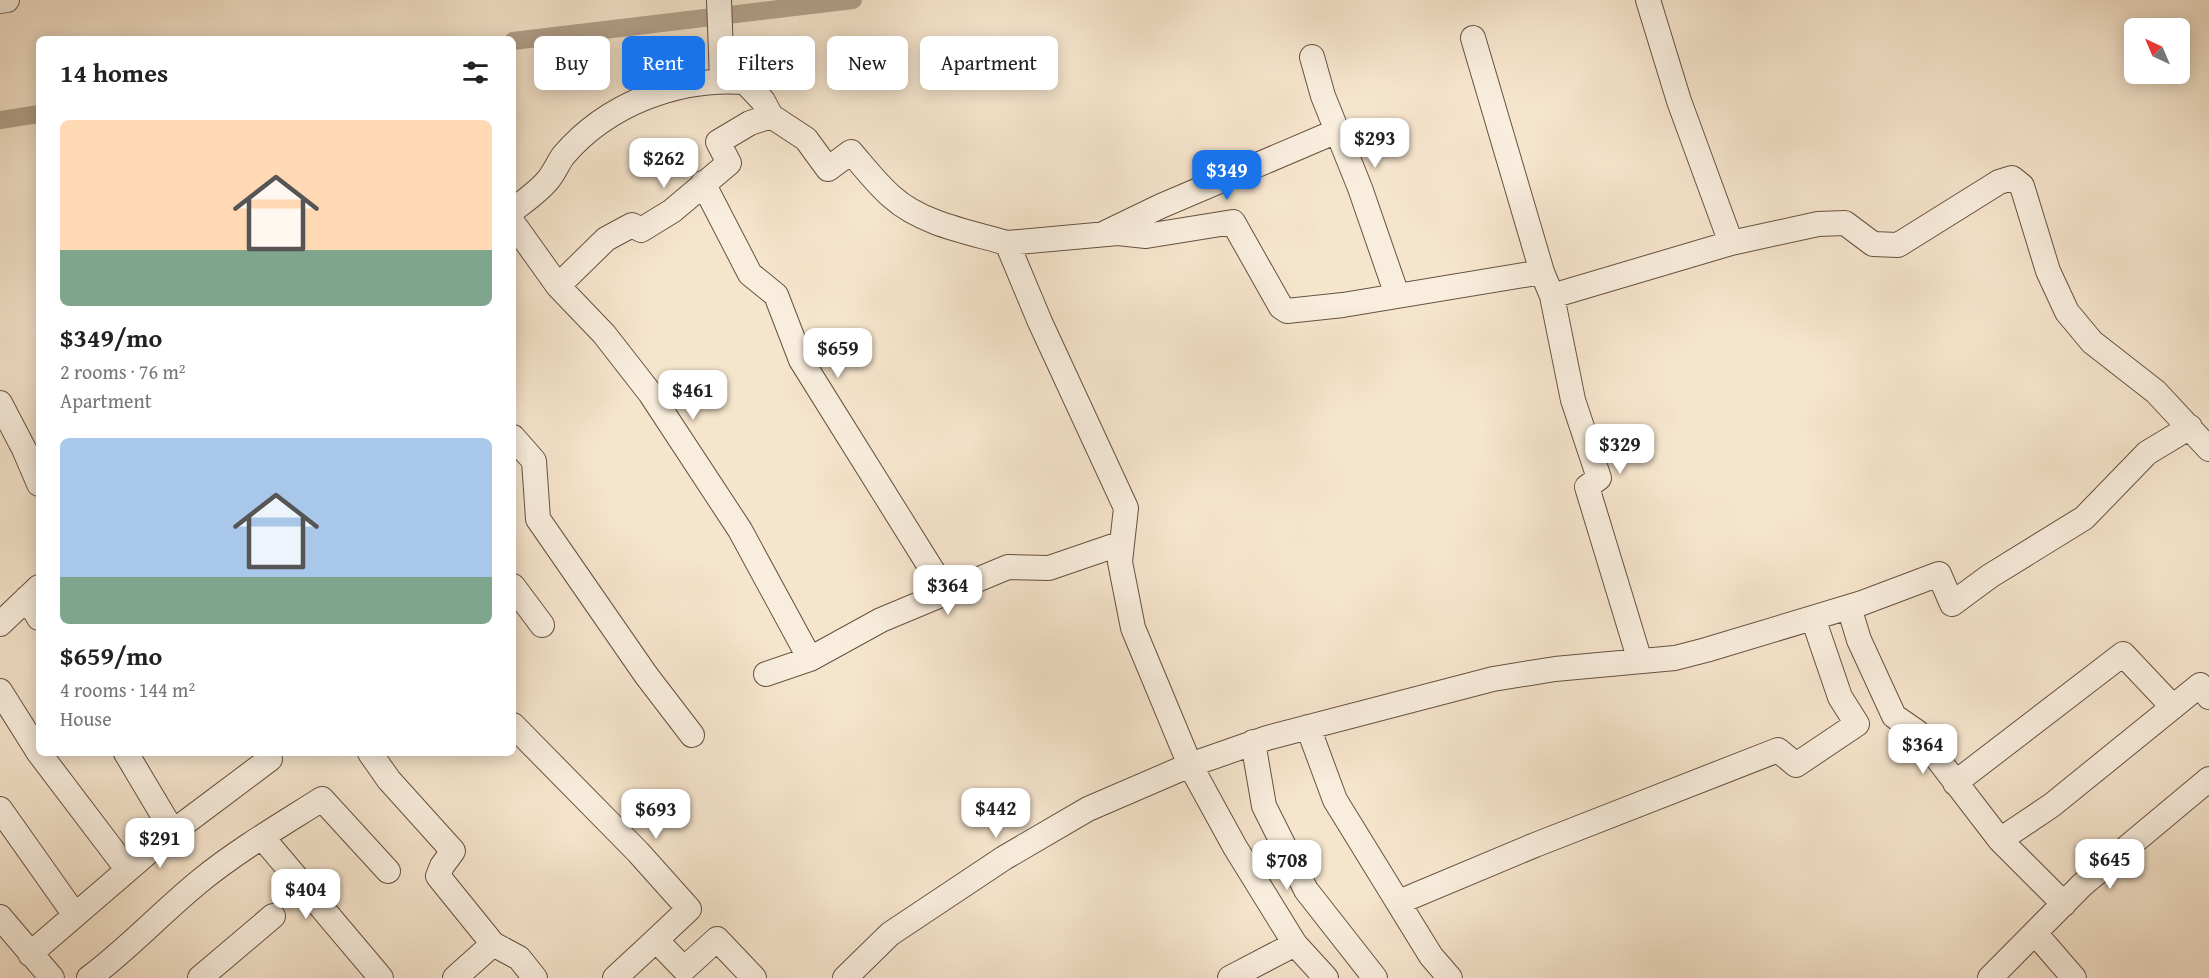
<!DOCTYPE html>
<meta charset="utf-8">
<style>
body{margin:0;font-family:"Gentium Book Plus",serif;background:#f6f6f6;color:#222;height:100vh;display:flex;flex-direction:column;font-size:22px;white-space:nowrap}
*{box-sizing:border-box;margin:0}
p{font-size:20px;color:#767676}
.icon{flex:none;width:33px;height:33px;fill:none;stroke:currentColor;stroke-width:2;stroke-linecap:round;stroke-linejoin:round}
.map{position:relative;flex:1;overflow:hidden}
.sheet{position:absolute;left:36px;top:36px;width:480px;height:720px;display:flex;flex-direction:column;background:#fff;border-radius:9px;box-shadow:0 3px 15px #0003}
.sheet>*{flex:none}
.hud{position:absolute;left:534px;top:36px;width:570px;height:54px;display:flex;gap:12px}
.needle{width:39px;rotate:316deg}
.controls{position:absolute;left:2124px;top:18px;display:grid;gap:12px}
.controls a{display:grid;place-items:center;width:66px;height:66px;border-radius:9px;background:#fff;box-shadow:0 3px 15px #0003;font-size:30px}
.price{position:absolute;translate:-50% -51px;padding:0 14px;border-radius:12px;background:#fff;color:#222;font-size:20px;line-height:39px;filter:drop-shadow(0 2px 3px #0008)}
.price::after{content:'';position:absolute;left:50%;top:36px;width:18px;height:14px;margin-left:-9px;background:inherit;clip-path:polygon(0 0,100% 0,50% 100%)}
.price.selected{background:#1a73e8;color:#fff}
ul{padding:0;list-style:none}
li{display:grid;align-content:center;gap:12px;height:318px;padding:0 24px}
li span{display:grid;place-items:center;height:186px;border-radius:9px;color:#555}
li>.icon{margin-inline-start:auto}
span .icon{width:108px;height:108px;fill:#fffc;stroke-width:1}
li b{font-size:26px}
h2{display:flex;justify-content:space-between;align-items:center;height:72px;padding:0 24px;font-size:26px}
.chip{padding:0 21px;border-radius:9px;background:#fff;box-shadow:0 3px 15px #0003;font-size:21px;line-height:54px}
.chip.selected{background:#1a73e8;color:#fff}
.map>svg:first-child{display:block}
</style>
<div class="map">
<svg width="2209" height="978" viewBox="0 0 2209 978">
<rect width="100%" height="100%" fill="#f6e5cd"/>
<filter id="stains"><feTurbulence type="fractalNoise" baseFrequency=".00333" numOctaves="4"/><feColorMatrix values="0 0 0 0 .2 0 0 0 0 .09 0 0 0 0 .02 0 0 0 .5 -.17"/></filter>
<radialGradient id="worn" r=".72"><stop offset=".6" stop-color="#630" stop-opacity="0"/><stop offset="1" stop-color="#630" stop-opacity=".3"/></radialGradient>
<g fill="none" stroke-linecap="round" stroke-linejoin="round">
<path stroke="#b4a28d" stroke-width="18" d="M 513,41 L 853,0
M 0,120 L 39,114"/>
<defs>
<path id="minor" d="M 719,0 L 722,81
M 1648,0 L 1679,101 L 1731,243
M 0,1 L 7,0
M 1473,38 L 1542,272
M 1312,57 L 1323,96 L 1360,188 L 1397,295
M 703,183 L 750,274 L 776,295 L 801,360 L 947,594
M 513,210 C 525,201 539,191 548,180 C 554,173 558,163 563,156 C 607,104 678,77 745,82 L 763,101 L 771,116 L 806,139 L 828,169 L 851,152 C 864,167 877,184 892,197 C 922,224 969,232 1007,243 L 1040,322 L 1126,508 L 1120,562 L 1133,628 L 1190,765 L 1235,847 L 1295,944 L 1230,978
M 513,223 L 558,286 L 604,334 L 650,393 L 740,530 L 810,659
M 1105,233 L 1161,206 L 1337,131
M 1007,243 L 1118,233 L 1146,236 L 1233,222 L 1281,307 L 1287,311 L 1343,305 L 1542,272 L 1552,296 L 1731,243 L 1818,224 L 1845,223 L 1873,244 L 1898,245 L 1999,182 L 2012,178 L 2022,186 L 2048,271 L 2067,312 L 2092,342 L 2156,392 L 2209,449
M 558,286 L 606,239 L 632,225 L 641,230 L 672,211 L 729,163 L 718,142 L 750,123 L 771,116
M 1552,296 L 1573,400 L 1599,478 L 1587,487 L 1640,661
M 0,403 L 24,449 L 39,484
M 513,437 L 534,461 L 538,519 L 646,675 L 692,735
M 513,586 L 542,625
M 27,598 L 39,618
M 1849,607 L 1859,640 L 1894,716 L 1917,732 L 2000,840 L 2064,904
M 0,624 L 39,587
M 766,674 L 810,659 L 881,620 L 1008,567 L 1049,568 L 1122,543
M 0,691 L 39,753
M 513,725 L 638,852 L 689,909 L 656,940 L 684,969 L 717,939 L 754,978
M 1308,727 L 1335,800 L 1431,956 L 1450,978
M 1253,742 L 1264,806 L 1306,890 L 1375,978
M 39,753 L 127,869
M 126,753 L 173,832
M 370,753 L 389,780 L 453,851 L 442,866 L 438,876 L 493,944 L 455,978
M 1955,783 L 2123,654 L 2173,707
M 0,809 L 75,915
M 262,837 L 381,978
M 2000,840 L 2052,805 L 2200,685 L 2209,697
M 1399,902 L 1535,845 L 1778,750 L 1796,765 L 1857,724 L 1840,697 L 1813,618
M 0,917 L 52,978
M 2035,933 L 2074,978
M 493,944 L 519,958 L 535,978
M 1295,944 L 1326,978
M 30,954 L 166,837 L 270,759
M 89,978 C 129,948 162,912 200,881 C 238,850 281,825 322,799 L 388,871
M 200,978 L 273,916
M 615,978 L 656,940
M 845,978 L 890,934 L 1004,858 L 1088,809 L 1190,765 L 1267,738 L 1493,679 L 1555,669 L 1675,658 L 1706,650 L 1862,603 L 1939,574 L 1952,604 L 1990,576 L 2084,518 L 2147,453 L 2190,427
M 1990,978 L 2082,885 L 2209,779"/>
</defs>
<use href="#minor" stroke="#655241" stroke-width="26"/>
<use href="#minor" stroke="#f9eede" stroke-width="24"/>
</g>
<rect width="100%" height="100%" filter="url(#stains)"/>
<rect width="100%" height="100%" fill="url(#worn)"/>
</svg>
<div class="controls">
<a><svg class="needle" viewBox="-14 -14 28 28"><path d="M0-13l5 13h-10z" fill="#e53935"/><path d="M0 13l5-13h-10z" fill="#767676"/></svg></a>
</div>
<b class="price" style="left:1375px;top:169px">$293</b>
<b class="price" style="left:664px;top:189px">$262</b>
<b class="price selected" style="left:1227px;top:201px">$349</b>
<b class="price" style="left:838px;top:379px">$659</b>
<b class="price" style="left:693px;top:421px">$461</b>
<b class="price" style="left:1620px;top:475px">$329</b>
<b class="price" style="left:948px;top:616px">$364</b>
<b class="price" style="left:1923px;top:775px">$364</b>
<b class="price" style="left:996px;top:839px">$442</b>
<b class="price" style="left:656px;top:840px">$693</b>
<b class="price" style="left:160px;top:869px">$291</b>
<b class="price" style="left:2110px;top:890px">$645</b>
<b class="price" style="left:1287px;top:891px">$708</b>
<b class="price" style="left:306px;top:920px">$404</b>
<div class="hud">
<a class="chip">Buy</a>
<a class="chip selected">Rent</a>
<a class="chip">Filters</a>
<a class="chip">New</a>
<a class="chip">Apartment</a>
</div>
<section class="sheet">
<h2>14 homes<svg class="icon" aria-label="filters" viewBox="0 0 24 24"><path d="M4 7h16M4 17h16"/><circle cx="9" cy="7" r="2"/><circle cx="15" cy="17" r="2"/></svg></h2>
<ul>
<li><span style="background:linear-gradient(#ffd9b3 70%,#7fa58c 0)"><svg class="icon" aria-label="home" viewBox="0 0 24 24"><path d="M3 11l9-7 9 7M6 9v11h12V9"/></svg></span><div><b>$349/mo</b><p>2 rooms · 76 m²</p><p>Apartment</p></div></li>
<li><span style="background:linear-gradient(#a9c7e8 75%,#7fa58c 0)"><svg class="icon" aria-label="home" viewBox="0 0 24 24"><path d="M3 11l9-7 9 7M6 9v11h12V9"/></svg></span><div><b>$659/mo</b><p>4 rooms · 144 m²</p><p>House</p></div></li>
</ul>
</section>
</div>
